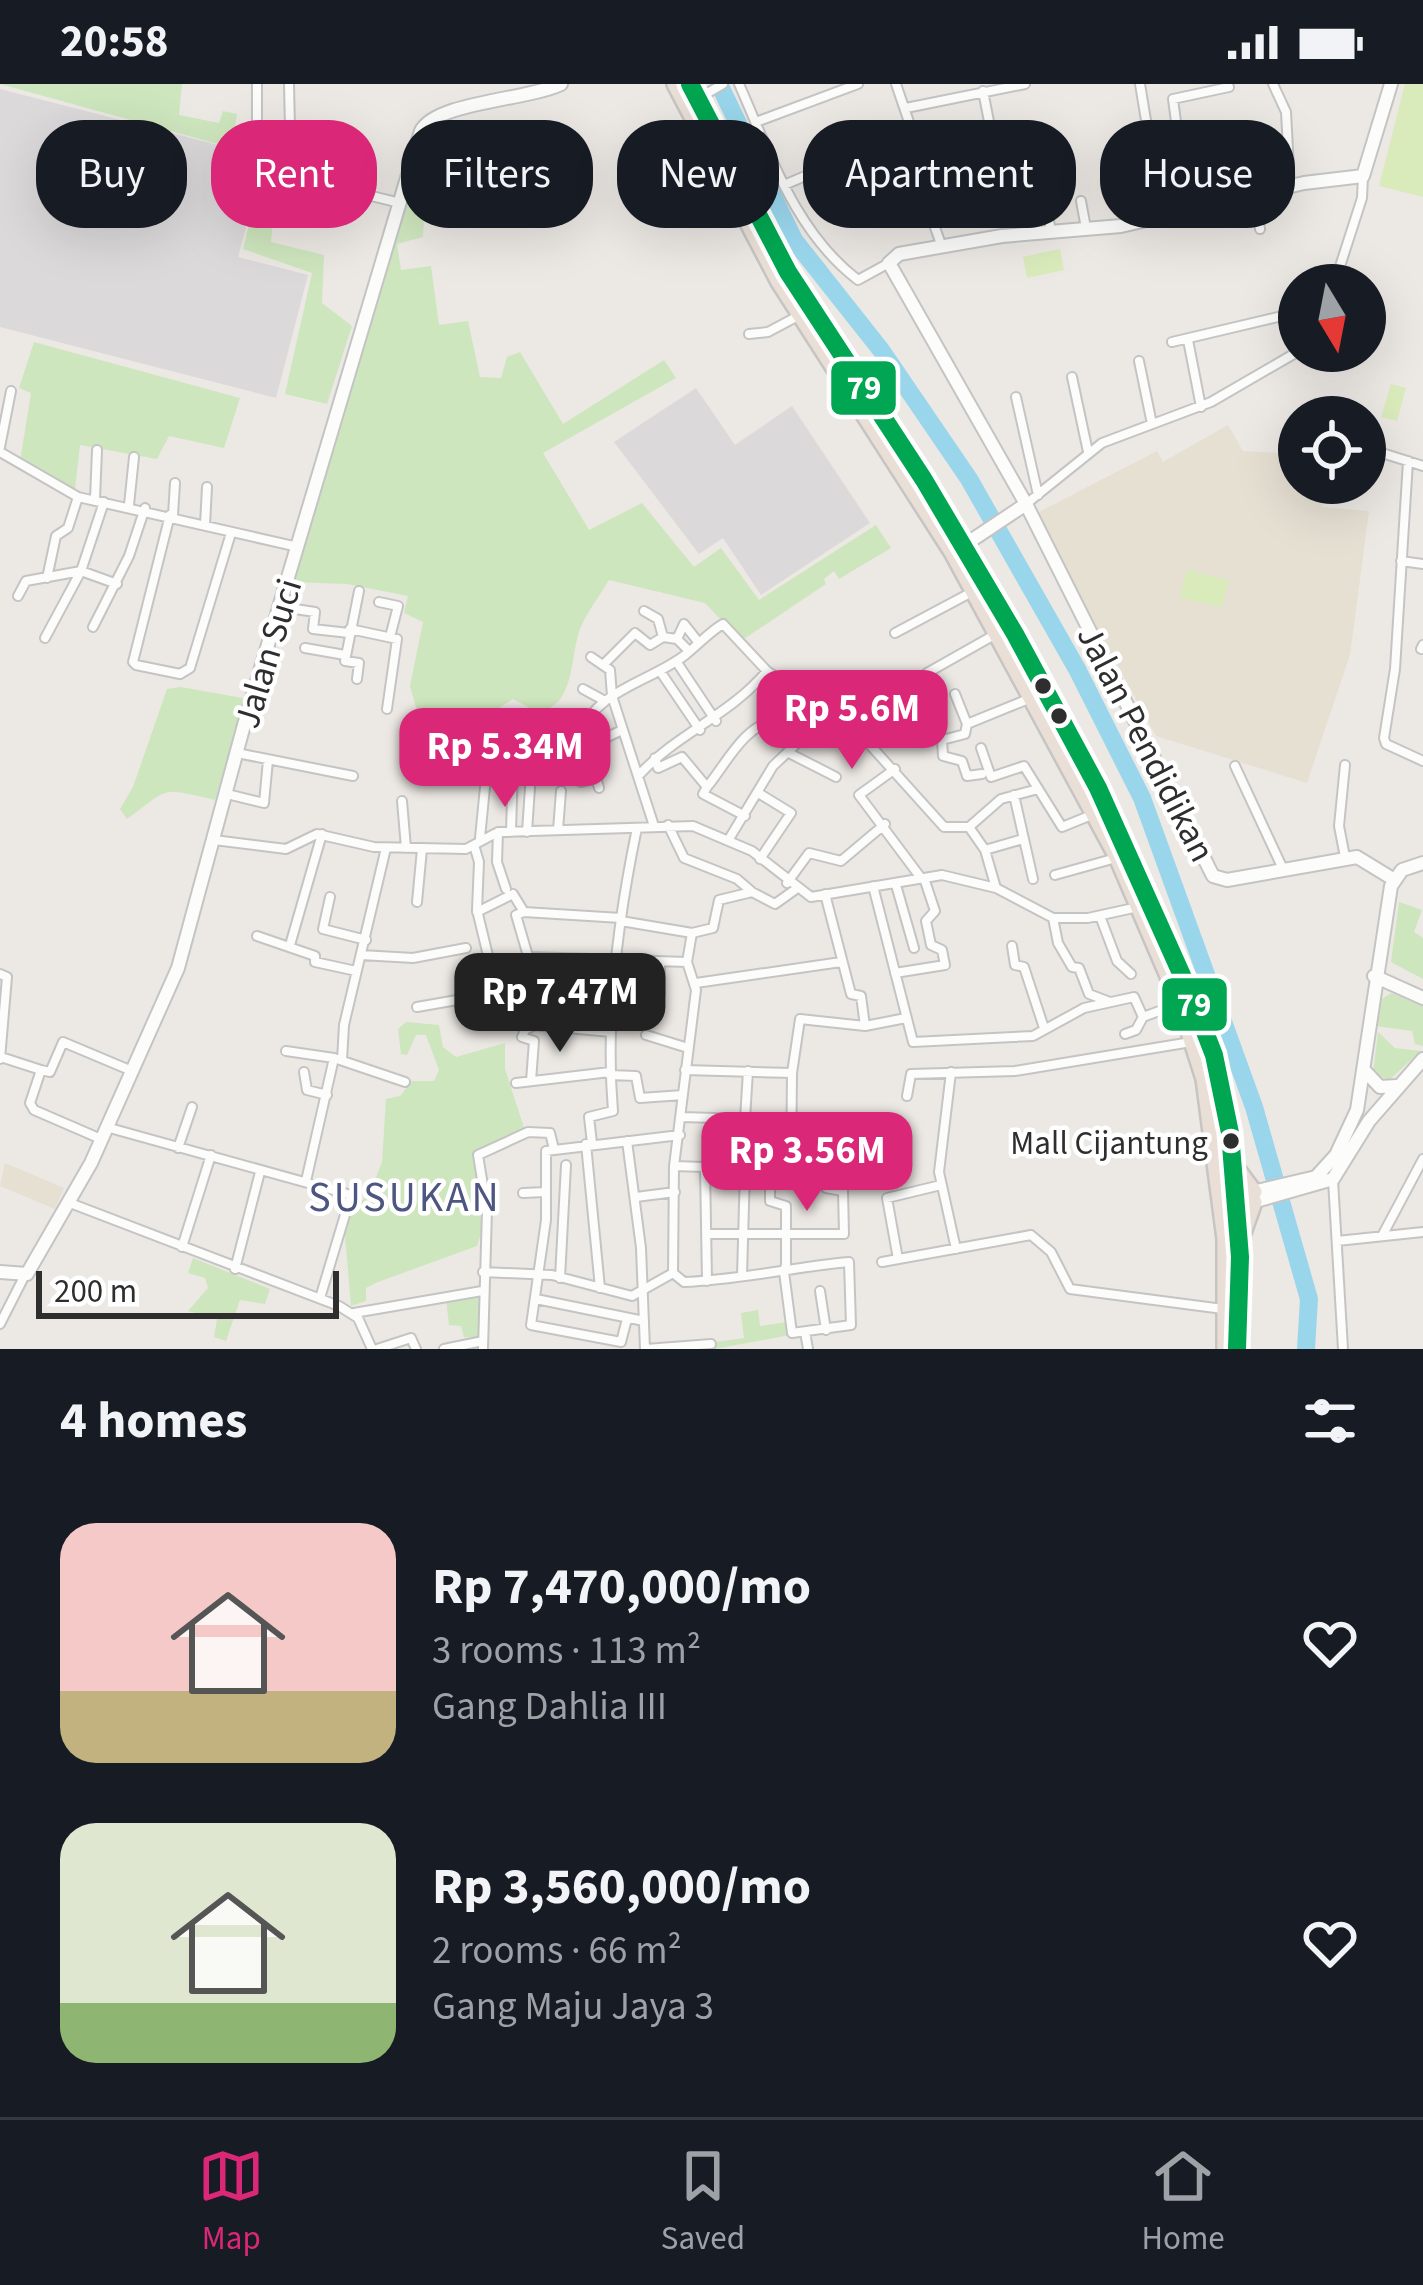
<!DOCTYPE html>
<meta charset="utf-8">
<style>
body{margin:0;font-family:"Source Sans 3",sans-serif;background:#20242c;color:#f1f3f6;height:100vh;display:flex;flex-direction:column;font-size:45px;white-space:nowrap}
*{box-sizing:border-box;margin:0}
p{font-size:39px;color:#9ea1a6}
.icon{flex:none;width:66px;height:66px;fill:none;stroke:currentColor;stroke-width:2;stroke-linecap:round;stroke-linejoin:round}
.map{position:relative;height:1265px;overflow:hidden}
.drawer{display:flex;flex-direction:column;background:#171b24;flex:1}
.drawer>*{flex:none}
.hud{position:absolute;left:36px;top:36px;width:1353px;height:108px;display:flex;gap:24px}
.needle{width:78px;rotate:170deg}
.buttons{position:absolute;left:1278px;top:180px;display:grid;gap:24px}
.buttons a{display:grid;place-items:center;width:108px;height:108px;border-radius:50%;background:#171b24;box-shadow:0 12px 48px #0002;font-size:60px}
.scale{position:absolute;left:36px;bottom:30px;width:303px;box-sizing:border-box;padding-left:12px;border:6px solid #2e2e2e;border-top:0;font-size:33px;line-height:42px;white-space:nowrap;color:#2e2e2e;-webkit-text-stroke:9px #fff;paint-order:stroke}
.price{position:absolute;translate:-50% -102px;padding:0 27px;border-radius:24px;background:#db2777;color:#fff;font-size:39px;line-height:78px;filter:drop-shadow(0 3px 6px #0008)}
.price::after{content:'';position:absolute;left:50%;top:72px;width:36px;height:27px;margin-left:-18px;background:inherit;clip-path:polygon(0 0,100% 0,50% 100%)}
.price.active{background:#222;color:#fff}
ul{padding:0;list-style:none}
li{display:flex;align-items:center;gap:36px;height:300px;padding:0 60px}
li span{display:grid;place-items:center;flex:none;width:336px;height:240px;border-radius:36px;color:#555}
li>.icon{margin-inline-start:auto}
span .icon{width:144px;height:144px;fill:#fffc;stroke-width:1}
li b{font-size:51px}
h2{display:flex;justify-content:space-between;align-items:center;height:144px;padding:0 60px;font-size:51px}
.chip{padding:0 42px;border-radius:48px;background:#171b24;box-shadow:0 12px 48px #0002;font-size:42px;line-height:108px}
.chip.active{background:#db2777;color:#fff}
.status{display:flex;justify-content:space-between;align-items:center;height:84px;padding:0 60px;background:#171b24;direction:ltr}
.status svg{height:33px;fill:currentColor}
.dock{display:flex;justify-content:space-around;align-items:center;height:168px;border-top:3px solid #363941;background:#171b24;font-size:33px;color:#9ea1a6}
.dock a{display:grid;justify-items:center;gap:6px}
.dock .active{color:#db2777}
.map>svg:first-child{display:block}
</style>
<div class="status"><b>20:58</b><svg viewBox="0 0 49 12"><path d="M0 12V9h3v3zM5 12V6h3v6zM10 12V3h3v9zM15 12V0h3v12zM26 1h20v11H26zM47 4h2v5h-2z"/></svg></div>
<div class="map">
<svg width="1423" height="1265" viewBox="0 0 1423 1265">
<rect width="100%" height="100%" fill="#ece8e4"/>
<path fill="#dcd9db" d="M 0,5 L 265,73 L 238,173 L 308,191 L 276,314 L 0,243 Z
M 696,304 L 735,361 L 792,322 L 870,439 L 761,511 L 723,454 L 699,470 L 614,358 Z"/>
<path fill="#e6e0d3" d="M 1228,341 L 1243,367 L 1299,370 L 1299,399 L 1313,399 L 1313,408 L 1322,409 L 1323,423 L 1369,427 L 1350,571 L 1307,699 L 1156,652 L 1035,430 L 1157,367 L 1163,378 Z
M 5,1079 L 64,1104 L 55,1125 L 0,1102 Z"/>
<path fill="#cee6be" d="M 0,0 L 182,0 L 179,31 L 219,39 L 223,27 L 237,30 L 235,43 L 281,51 L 271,158 L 324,171 L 322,219 L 352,242 L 327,320 L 285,310 L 312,189 L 243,165 L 265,73 Z
M 417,107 L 447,120 L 451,127 L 424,136 L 423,153 L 397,160 L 401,186 L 431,182 L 439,241 L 468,237 L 480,293 L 501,294 L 507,273 L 520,268 L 563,340 L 664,276 L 676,294 L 543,369 L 589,446 L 642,419 L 694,483 L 721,464 L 759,516 L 876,441 L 891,464 L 839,495 L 834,487 L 824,495 L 826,500 L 741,557 L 705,519 L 609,496 C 600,512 585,530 579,548 C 570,574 575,627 535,627 L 513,615 L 474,640 L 417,627 L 410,602 L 423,538 L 404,529 L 408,512 L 347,500 L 292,498 L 406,109 Z
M 34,258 L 240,314 L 224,364 L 169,352 L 157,375 L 80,361 L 75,405 L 80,415 L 65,411 L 20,377 L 31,309 L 19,304 Z
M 181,603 L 248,615 L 215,716 C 158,703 170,704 127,735 L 120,725 L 133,703 L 167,605 Z
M 1399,818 L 1422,826 L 1414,848 L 1423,854 L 1423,895 L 1391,878 Z
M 1391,909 L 1423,922 L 1423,962 L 1415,960 L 1412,947 L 1376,942 L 1382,915 Z
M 406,938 L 439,941 L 443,963 L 456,973 L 505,959 L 505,985 L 525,1047 L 475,1068 L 486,1135 L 477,1162 L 378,1198 L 366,1204 L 366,1217 L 351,1222 L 344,1140 L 372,1104 L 382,1078 L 386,1015 L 400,1012 L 412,997 L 434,997 L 439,986 L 426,951 L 416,951 L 407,971 L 401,970 L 398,945 Z
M 1378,948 L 1395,964 L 1421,967 L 1389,996 L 1373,989 Z
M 193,1174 L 270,1205 L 265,1220 L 240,1216 L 226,1257 L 214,1253 L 217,1235 L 188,1227 L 208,1204 L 205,1194 L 188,1189 Z
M 480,1211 L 481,1254 L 464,1253 L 461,1242 L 449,1241 L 446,1214 Z
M 758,1226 L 760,1242 L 787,1238 L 790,1251 L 715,1265 L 715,1258 L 744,1254 L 741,1229 Z"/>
<path fill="#d9eabb" d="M 1405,0 L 1423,0 L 1423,113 L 1379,102 Z
M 1060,165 L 1064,186 L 1027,194 L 1023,173 Z
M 1391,300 L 1406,304 L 1397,337 L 1381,333 Z
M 1187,486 L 1229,496 L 1222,523 L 1180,514 Z"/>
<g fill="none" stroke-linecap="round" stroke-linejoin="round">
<path stroke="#99d6ec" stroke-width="18" d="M 719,0 L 794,156 L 881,266 L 969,395 L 1077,585 L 1142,714 L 1254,1023 L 1309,1215 L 1306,1265"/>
<defs>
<path id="street" d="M 257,0 L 257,44 L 315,51 L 319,99 L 400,119
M 289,0 L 290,44
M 739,0 C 770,70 795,148 858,196 L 889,179
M 896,0 L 910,41 L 902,51 L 942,163
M 1140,0 L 1162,133
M 1273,0 L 1286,28 L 1290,103
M 983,7 L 994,63
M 699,14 L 723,0
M 906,24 L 1025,0
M 756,38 L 858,0
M 1179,57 L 1242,44
M 784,101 L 902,51
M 1254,112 L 1260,145
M 1081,117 L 1086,144
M 1188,128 L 1173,15 L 1229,3
M 1048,131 L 1051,148
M 1334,201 L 1362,114 L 1363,92
M 749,250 L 768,248 L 800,231
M 1188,256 L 1201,323
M 1172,258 L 1299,228
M 1139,277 L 1152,340
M 1072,293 L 1088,368
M 1016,313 L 1038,411
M 0,363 L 11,307
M 0,368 L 78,413 L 298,463
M 1382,369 L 1423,382
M 1408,377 L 1395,585 L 1384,654 L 1386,660 L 1423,677
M 95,415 L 97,366
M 1026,420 L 1102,359 L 1211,318 L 1299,267
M 129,421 L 134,373
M 170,431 L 133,578 L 136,581 L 180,590 L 190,584 L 231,449
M 173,431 L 175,399
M 205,441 L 207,403
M 1401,477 L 1423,480
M 47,494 L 56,452 L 68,444 L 78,413
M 18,512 L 26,497 L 81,487 L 117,500
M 379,518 L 398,522 L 390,553
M 282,523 L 315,528 L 313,545 L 349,549
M 644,527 L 658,535 L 663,553
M 93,543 L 129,472 L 145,424
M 350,545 L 397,555 L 387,625
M 895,549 L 972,508
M 45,554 L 81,487 L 104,418
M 677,555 L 684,540 L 699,559
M 305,564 L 345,571
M 1421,565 L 1423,561
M 591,573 L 610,586 L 612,612 L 654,742
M 676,577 L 716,637
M 603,581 L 635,549 L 650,561 L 663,553 L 677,555 L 689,567
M 660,587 L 700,646
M 927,589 L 996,550
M 357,595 L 359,579 L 345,577 L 359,507
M 583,605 L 605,617
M 955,610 L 967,640
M 781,635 L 811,646
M 565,656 L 581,698 L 596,694 L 599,704
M 591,661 L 622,646
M 981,664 L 991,693 L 1024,682 L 1062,743 L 1094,730
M 237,669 L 353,692
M 789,669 L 836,693
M 655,674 L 658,684 L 682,673 L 707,703 C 727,679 744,640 778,636
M 1345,681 L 1339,742 L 1345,773
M 1235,682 L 1283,785
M 895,685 L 859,711 L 921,794
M 640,690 C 679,648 729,632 767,587
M 982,690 L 967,692 L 962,677 L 943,672 L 942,656 L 965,650 L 967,640 L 1031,614
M 707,703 L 703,710 L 745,732
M 227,710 L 264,719 L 268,676
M 760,710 L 791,729 L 760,775
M 1014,711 L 1033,795
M 402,717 L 406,764
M 668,741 L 684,774 L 737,795 L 751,807
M 969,743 L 985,766 L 996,804
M 558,746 L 561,707
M 498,748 L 497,778 L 506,805
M 511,748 L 513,678 L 521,642
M 527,748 L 533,659 L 581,651 C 593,607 652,597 685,571 C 698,561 709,548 723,540 L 767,587 L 862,652 L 944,743 L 969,743 L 1001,715 L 1038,705
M 480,754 L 486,693
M 729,755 L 773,682 L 829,629
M 214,756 L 286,765 L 317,750 L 374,763 L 466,765 L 498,748 L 693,742 L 752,767 L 811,813 L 942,791 L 996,804 L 1053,834 L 1088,834 L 1138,823
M 474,761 L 479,778 L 477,826 L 497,909
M 985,766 L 1023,755
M 1055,791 L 1116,774
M 787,799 L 809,769 L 841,777 L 885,740
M 896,801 L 914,864
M 873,802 L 913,958 L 1033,952 L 1084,924 L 1134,913 L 1143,933
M 825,810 L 851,910 L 861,912 L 865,942
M 330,813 L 323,845 L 366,856
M 417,818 L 422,765
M 477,828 L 513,810 L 524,828 L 621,834
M 524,828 L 516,831 L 528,872
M 1100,832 L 1117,877 L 1131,890
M 1053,834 L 1058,859 L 1072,883 L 1079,884 L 1089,910 L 1110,918
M 621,837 L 692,849
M 257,852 L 315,872 L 315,878 L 356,887
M 290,861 L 322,750
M 1012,862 L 1015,881 L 1024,883 L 1044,944
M 361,871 L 413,874 L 466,864
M 687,878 L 692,849 L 713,844 L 719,816 L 752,808 L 775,820 L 796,805
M 895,889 L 945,881 L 942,866 L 931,861 L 926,837 L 935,827 L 924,794
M 0,890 L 7,893 L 0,975
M 696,899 L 841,878
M 529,914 L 528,873 L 687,878
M 538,915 L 536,931 L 612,935
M 417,923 L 497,909 L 590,916 L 660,910 L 660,878
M 1125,950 L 1136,946 L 1143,933 L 1178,920
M 646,951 L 688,964
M 286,967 L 334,974 L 405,998
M 1,973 L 41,986
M 342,976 L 344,941 L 386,764
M 41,986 L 50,988 L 63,958 L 132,987
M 41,986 L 30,1019 L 34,1026 L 101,1055
M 685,986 L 792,989
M 304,988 L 307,1006 L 327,1011
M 951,988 L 939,1088 L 956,1165
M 610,991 L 636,992 L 640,1014 L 683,1011
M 531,997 L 534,957 L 522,953 L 525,946 L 535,941 L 611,948
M 516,999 L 610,988
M 907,1012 L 911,990 L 1015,987 L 1191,958
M 682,1033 L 846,1038
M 745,1035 L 748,987
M 106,1043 L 351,1111 L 320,1214
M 792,1055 L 850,1056
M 627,1057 L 641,1164 L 645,1265
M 592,1059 L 589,1033 L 613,1027 C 605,935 618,835 637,744
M 586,1060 L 600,1204
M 178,1064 L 192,1023
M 674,1082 L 823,1087 L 826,1104 L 843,1107 L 844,1150 L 707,1150
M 705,1083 L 707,1197
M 791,1086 L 792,989 L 800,935 L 865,942 L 906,934
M 1333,1096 L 1343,1265
M 306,1097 L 334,974
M 523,1109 L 545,1108
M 636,1113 L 675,1108
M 70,1119 L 339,1222 L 358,1234 L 372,1265
M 1382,1152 L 1423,1075
M 1337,1157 L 1423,1148
M 182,1163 L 211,1071
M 898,1175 L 887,1114 L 941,1101
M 882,1178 L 1031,1151 L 1051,1168 L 1070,1205 L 1223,1225
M 235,1185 L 260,1088
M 483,1188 L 552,1191 L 632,1212 L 673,1189
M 673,1189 L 684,1198 C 739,1196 794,1183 849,1178 L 851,1241 L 792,1249 L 784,1188 C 784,1186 785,1184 786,1181 L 786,1122 L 770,1117 L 770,1086
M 673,1189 L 674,1082 L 696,906 L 687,878
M 742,1192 L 745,1085
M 560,1194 L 566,1081
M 820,1207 L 826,1246
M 536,1215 L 644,1237
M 354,1229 L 482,1207
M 627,1235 L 621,1258 L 531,1241 L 546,1136 L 546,1067 L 680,1051
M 0,1240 L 25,1191
M 805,1248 L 808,1265
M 377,1265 L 411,1254 L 416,1265
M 444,1265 L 483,1257
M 483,1265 L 487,1126 L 478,1071 L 528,1048 L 550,1049 L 554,1065
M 646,1265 L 711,1260"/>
<path id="secondary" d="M 1391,0 L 1363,92 L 1304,99 L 1121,142 L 1002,152 L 899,170 L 889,179 L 1026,420 L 1213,792 L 1227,796 L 1357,773 L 1393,795
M 957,466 L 1026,420
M 1374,892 L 1423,914
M 1364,986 L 1380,1003 L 1397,1002
M 1228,1114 L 1316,1093 L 1336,1071 L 1357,1026 L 1391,802 L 1402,786 L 1423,779
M 1249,1119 L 1333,1095 L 1369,1037 L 1423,975
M 0,1188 L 27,1190 L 91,1079 L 178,884 L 244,641 L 421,47 C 436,18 527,16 561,0"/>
<path id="highway" d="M 675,0 L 779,198 L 952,468 L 1117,773 L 1180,920 L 1204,995 L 1225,1155 L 1225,1265
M 690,0 L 788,188 L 924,396 L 1015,550 L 1098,704 L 1189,907 L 1214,971 L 1230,1049 L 1240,1173 L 1237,1265
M 1237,1085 L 1254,1108
M 1243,1149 L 1254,1118"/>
</defs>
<use href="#street" stroke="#c5c4c5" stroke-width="12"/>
<use href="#secondary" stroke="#c5c4c5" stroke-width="16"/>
<use href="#highway" stroke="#c6c5c4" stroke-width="20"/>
<use href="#street" stroke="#fcfcfb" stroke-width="8"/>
<use href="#secondary" stroke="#fcfcfb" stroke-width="12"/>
<use href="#highway" stroke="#eadfd6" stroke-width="15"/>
<defs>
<path id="bus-1" d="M 690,0 L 788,188 L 924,396 L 1015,550 L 1098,704 L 1189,907 L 1214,971 L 1230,1049 L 1240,1173 L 1237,1265"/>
</defs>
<use href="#bus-1" stroke="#fff" stroke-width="27"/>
<use href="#bus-1" stroke="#00a651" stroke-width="18"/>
</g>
<g fill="#2e2e2e" stroke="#fff" stroke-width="4.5">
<circle cx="1043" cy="602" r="10"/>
<circle cx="1059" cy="632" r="10"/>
<circle cx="1231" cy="1057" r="10"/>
</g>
<g text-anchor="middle" stroke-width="9" stroke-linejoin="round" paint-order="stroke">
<g font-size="33" fill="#2e2e2e" stroke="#fff" text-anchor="end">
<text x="1208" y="1070">Mall Cijantung</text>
</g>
<g font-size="36" fill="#2e2e2e" stroke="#fff">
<text transform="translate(267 569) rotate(-73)" y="13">Jalan Suci</text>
<text transform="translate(1147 659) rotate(63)" y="13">Jalan Pendidikan</text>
</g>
<g font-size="42" letter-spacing="3" fill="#4d5680" stroke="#fff">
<text x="405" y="1127">SUSUKAN</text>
</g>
</g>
<g stroke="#fff" stroke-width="4.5">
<rect x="829" y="275" width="69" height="58" rx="12" fill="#00a651"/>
<rect x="1160" y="892" width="69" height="57" rx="12" fill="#00a651"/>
</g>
<g font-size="33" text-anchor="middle" font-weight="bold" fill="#fff">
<text x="864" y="315">79</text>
<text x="1194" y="932">79</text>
</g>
</svg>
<div class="buttons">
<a><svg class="needle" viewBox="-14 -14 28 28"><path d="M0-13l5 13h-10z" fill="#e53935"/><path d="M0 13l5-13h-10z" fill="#9ea1a6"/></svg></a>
<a><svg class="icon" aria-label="locate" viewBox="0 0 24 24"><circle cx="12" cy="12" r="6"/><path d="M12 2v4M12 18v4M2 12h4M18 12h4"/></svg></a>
</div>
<div class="scale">200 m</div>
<b class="price" style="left:852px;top:688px">Rp 5.6M</b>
<b class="price" style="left:505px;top:726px">Rp 5.34M</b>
<b class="price active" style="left:560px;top:971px">Rp 7.47M</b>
<b class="price" style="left:807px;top:1130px">Rp 3.56M</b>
<div class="hud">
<a class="chip">Buy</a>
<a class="chip active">Rent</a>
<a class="chip">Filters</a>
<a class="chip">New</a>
<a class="chip">Apartment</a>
<a class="chip">House</a>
</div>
</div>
<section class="drawer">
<h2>4 homes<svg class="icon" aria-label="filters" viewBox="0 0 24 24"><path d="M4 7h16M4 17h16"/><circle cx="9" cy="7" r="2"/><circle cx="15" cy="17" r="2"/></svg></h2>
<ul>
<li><span style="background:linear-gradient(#f6c9c9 70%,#c2b280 0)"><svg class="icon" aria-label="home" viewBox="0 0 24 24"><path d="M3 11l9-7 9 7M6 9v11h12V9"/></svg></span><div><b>Rp 7,470,000/mo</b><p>3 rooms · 113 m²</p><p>Gang Dahlia III</p></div><svg class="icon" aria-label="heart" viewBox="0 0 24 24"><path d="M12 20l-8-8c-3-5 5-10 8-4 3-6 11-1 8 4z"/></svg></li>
<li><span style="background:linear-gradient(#dfe7d0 75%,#8fb573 0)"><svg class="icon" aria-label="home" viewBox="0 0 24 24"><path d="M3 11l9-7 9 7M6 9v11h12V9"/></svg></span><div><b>Rp 3,560,000/mo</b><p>2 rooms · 66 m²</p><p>Gang Maju Jaya 3</p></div><svg class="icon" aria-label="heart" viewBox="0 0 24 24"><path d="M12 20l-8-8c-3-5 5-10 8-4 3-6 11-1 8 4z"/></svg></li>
</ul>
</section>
<nav class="dock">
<a class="active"><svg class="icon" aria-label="map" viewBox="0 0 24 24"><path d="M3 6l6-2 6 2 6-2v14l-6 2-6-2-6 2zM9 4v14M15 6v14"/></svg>Map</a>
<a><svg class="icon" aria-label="saved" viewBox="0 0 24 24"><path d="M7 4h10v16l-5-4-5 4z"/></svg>Saved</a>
<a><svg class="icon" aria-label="home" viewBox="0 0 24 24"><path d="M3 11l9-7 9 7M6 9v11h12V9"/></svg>Home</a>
</nav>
